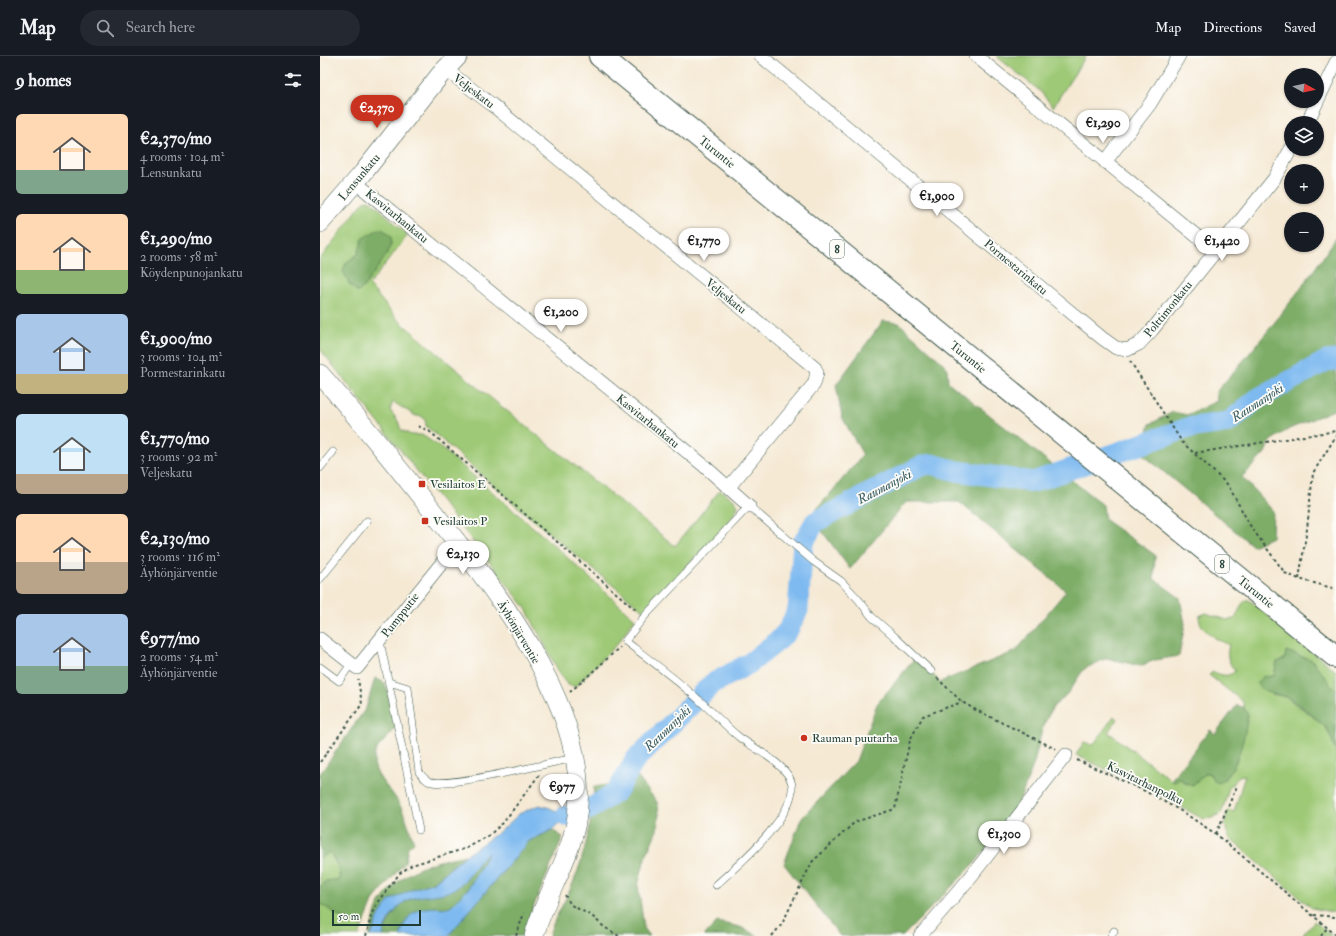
<!DOCTYPE html>
<meta charset="utf-8">
<style>
body{margin:0;font-family:"IM FELL Double Pica",serif;background:#242831;color:#f1f3f6;height:100vh;display:flex;flex-direction:column;font-size:15px;white-space:nowrap}
*{box-sizing:border-box;margin:0}
p{font-size:13px;color:#9ea1a6}
.icon{flex:none;width:22px;height:22px;fill:none;stroke:currentColor;stroke-width:2;stroke-linecap:round;stroke-linejoin:round}
.map{position:relative;flex:1;overflow:hidden}
.panel{display:flex;flex-direction:column;background:#171b24;width:320px}
.panel>*{flex:none}
.needle{width:26px;rotate:98deg}
.fabs{position:absolute;left:964px;top:12px;display:grid;gap:8px}
.fabs a{display:grid;place-items:center;width:40px;height:40px;border-radius:50%;background:#171b24;box-shadow:0 1px 3px #0004;font-size:20px}
.scale{position:absolute;left:12px;bottom:10px;width:89px;box-sizing:border-box;padding-left:4px;border:2px solid #1f3d34;border-top:0;font-size:11px;line-height:14px;white-space:nowrap;color:#1f3d34;-webkit-text-stroke:3px #fdfcf7;paint-order:stroke}
.price{position:absolute;translate:-50% -34px;padding:0 9px;border-radius:14px;background:#fff;color:#222;font-size:13px;line-height:26px;filter:drop-shadow(0 1px 2px #0008)}
.price::after{content:'';position:absolute;left:50%;top:24px;width:12px;height:9px;margin-left:-6px;background:inherit;clip-path:polygon(0 0,100% 0,50% 100%)}
.price.selected{background:#c8321e;color:#fff}
ul{padding:0;list-style:none}
li{display:flex;align-items:center;gap:12px;height:100px;padding:0 16px}
li span{display:grid;place-items:center;flex:none;width:112px;height:80px;border-radius:6px;color:#555}
li>.icon{margin-inline-start:auto}
span .icon{width:48px;height:48px;fill:#fffc;stroke-width:1}
li b{font-size:17px}
h2{display:flex;justify-content:space-between;align-items:center;height:48px;padding:0 16px;font-size:17px}
header{display:flex;align-items:center;gap:24px;box-sizing:border-box;height:56px;padding:0 20px;background:#171b24;border-bottom:1px solid #363941}
header strong{font-size:19px}
nav{display:flex;gap:22px;margin-inline-start:auto;font-size:14px}
.search{width:280px;height:36px;background:#242831;display:flex;align-items:center;gap:10px;box-sizing:border-box;padding:0 14px;border-radius:22px;color:#9ea1a6;font-size:15px}
main{display:flex;flex:1;min-height:0}
.map>svg:first-child{display:block}
</style>
<header>
<strong>Map</strong>
<div class="search"><svg class="icon" aria-label="search" viewBox="0 0 24 24"><circle cx="10" cy="10" r="6"/><path d="M15 15l6 6"/></svg>Search here</div>
<nav><a>Map</a><a>Directions</a><a>Saved</a></nav>
</header>
<main>
<section class="panel">
<h2>9 homes<svg class="icon" aria-label="filters" viewBox="0 0 24 24"><path d="M4 7h16M4 17h16"/><circle cx="9" cy="7" r="2"/><circle cx="15" cy="17" r="2"/></svg></h2>
<ul>
<li><span style="background:linear-gradient(#ffd9b3 70%,#7fa58c 0)"><svg class="icon" aria-label="home" viewBox="0 0 24 24"><path d="M3 11l9-7 9 7M6 9v11h12V9"/></svg></span><div><b>€2,370/mo</b><p>4 rooms · 104 m²</p><p>Lensunkatu</p></div></li>
<li><span style="background:linear-gradient(#ffd9b3 70%,#8fb573 0)"><svg class="icon" aria-label="home" viewBox="0 0 24 24"><path d="M3 11l9-7 9 7M6 9v11h12V9"/></svg></span><div><b>€1,290/mo</b><p>2 rooms · 58 m²</p><p>Köydenpunojankatu</p></div></li>
<li><span style="background:linear-gradient(#a9c7e8 75%,#c2b280 0)"><svg class="icon" aria-label="home" viewBox="0 0 24 24"><path d="M3 11l9-7 9 7M6 9v11h12V9"/></svg></span><div><b>€1,900/mo</b><p>3 rooms · 104 m²</p><p>Pormestarinkatu</p></div></li>
<li><span style="background:linear-gradient(#bfe0f5 75%,#b9a48a 0)"><svg class="icon" aria-label="home" viewBox="0 0 24 24"><path d="M3 11l9-7 9 7M6 9v11h12V9"/></svg></span><div><b>€1,770/mo</b><p>3 rooms · 92 m²</p><p>Veljeskatu</p></div></li>
<li><span style="background:linear-gradient(#ffd9b3 60%,#b9a48a 0)"><svg class="icon" aria-label="home" viewBox="0 0 24 24"><path d="M3 11l9-7 9 7M6 9v11h12V9"/></svg></span><div><b>€2,130/mo</b><p>3 rooms · 116 m²</p><p>Äyhönjärventie</p></div></li>
<li><span style="background:linear-gradient(#a9c7e8 65%,#7fa58c 0)"><svg class="icon" aria-label="home" viewBox="0 0 24 24"><path d="M3 11l9-7 9 7M6 9v11h12V9"/></svg></span><div><b>€977/mo</b><p>2 rooms · 54 m²</p><p>Äyhönjärventie</p></div></li>
</ul>
</section>
<div class="map">
<svg width="1016" height="880" viewBox="0 0 1016 880">
<rect width="100%" height="100%" fill="#fdfcf7"/>
<filter id="ink" filterUnits="userSpaceOnUse"><feTurbulence type="fractalNoise" baseFrequency=".025" numOctaves="2"/><feDisplacementMap in="SourceGraphic" scale="8" xChannelSelector="R" yChannelSelector="G"/><feConvolveMatrix kernelMatrix="1 2 1 2 8 2 1 2 1" color-interpolation-filters="sRGB"/></filter>
<filter id="wash" filterUnits="userSpaceOnUse"><feTurbulence type="fractalNoise" baseFrequency=".012" numOctaves="4" result="noise"/><feDisplacementMap in="SourceGraphic" scale="16" xChannelSelector="R" yChannelSelector="G"/><feGaussianBlur stdDeviation="0.9" result="paint"/><feColorMatrix in="noise" values="0 0 0 0 0 0 0 0 0 0 0 0 0 0 0 0 0 1.4 0 .05"/><feComposite in="paint" operator="in"/></filter>
<g filter="url(#wash)">
<rect width="100%" height="100%" fill="#f5e9d4"/>
<path fill="#9ec976" stroke="#5e8355" d="M 676,0 L 766,0 L 733,51 L 720,35 Z
M 47,144 L 51,145 L 88,179 L 49,229 L 78,264 L 161,334 L 355,490 L 400,434 L 414,444 L 418,450 C 411,470 379,496 364,513 C 351,528 340,543 324,555 L 206,458 L 106,370 L 105,363 L 101,360 L 96,360 L 73,346 L 70,354 L 78,365 L 81,374 L 91,379 L 102,379 L 120,391 L 228,484 L 315,563 L 297,588 L 255,631 L 248,629 L 242,622 L 205,551 L 0,293 L 0,203 L 41,149 Z
M 926,544 L 929,544 L 1016,615 L 1016,635 L 966,595 L 965,603 L 957,606 L 954,620 L 942,621 L 951,638 L 966,641 L 991,659 L 1007,673 L 1016,694 L 1016,857 L 992,852 L 909,782 C 905,773 904,763 908,754 L 914,756 L 925,719 L 919,720 L 909,732 L 902,756 L 893,762 L 883,763 L 838,738 L 756,699 L 764,686 L 773,689 L 794,660 L 797,663 L 788,676 L 854,726 L 859,722 L 866,728 L 876,727 L 886,717 L 890,718 L 894,725 L 905,723 L 917,705 L 928,659 L 924,652 L 923,646 L 889,619 L 893,616 C 902,619 908,622 915,615 C 908,606 906,600 909,589 C 898,584 879,575 879,560 L 886,557 L 907,564 L 915,563 L 922,548 Z
M 10,795 L 17,809 L 20,824 L 6,825 L 0,832 L 0,802 Z
M 0,847 L 20,861 L 43,870 L 39,880 L 0,880 Z
M 994,865 L 1012,880 L 982,880 Z"/>
<path fill="#7ead67" stroke="#4e754e" d="M 59,173 C 86,178 62,205 54,217 C 48,224 46,230 38,236 L 30,229 L 23,215 L 26,207 L 38,198 L 43,182 Z
M 1016,182 L 1016,293 L 1000,300 L 948,329 L 905,360 L 864,367 L 827,379 L 830,368 L 853,356 L 867,359 L 897,345 L 896,336 C 939,288 980,236 1016,182 Z
M 563,265 L 579,267 L 627,311 L 628,326 L 783,449 L 785,464 L 835,499 L 834,523 L 860,542 L 865,568 L 859,600 L 835,604 L 820,610 L 787,602 L 764,613 L 747,638 L 733,651 L 723,670 L 714,707 L 696,754 L 654,808 L 583,880 L 520,880 L 464,808 L 481,763 L 536,705 L 557,648 L 596,601 L 620,626 L 696,595 L 746,535 L 639,446 L 586,446 L 530,513 L 491,460 L 543,399 L 522,361 L 516,329 Z
M 1000,312 L 1016,312 L 1016,353 L 969,373 L 950,385 L 945,397 L 922,421 L 953,455 L 952,481 L 933,490 L 821,397 L 884,372 L 913,370 L 941,345 L 985,327 Z
M 966,595 L 992,604 L 1016,635 L 1016,694 C 1012,688 1011,679 1008,674 C 1003,667 973,643 966,641 C 955,636 943,640 937,627 L 942,621 L 954,620 L 957,606 L 965,603 Z
M 55,622 L 65,627 C 68,637 75,649 76,659 C 80,682 54,684 54,704 C 54,719 67,730 75,741 C 84,755 89,771 94,786 L 88,791 L 85,806 L 54,843 L 43,870 L 20,861 L 0,847 L 0,832 L 6,825 L 20,823 L 17,809 L 10,796 L 0,802 L 0,718 L 46,652 Z
M 917,649 L 924,652 L 928,659 C 924,683 919,712 899,727 L 894,725 L 890,718 L 886,717 L 876,727 L 871,730 L 859,722 L 854,726 L 851,724 L 890,674 L 895,678 Z
M 311,718 L 316,719 L 337,746 L 339,758 L 337,774 L 325,802 L 318,829 L 324,872 L 330,880 L 229,880 C 234,861 246,845 253,827 C 266,796 272,764 274,731 L 297,727 Z
M 232,774 L 243,781 L 209,861 L 203,880 L 128,880 L 209,785 Z
M 169,797 L 148,833 L 129,852 C 102,850 88,852 80,880 L 63,880 L 64,874 L 80,847 L 96,840 L 109,839 Z
M 146,799 L 113,826 L 91,834 L 60,858 L 51,880 L 49,880 C 52,871 54,859 58,850 C 79,815 109,806 146,799 Z
M 397,866 L 420,871 L 438,880 L 384,880 Z"/>
<path fill="#7ebaf0" stroke="#4e7c92" d="M 219,749 L 230,752 L 246,760 L 232,774 L 209,785 L 128,880 L 80,880 C 89,851 101,850 129,852 L 148,833 L 168,797 L 164,799 C 157,808 145,827 136,832 C 113,846 91,831 73,858 C 68,864 64,872 63,880 L 51,880 L 60,858 L 69,845 L 91,834 L 114,826 L 146,799 L 182,774 L 199,758 Z"/>
<g fill="none" stroke-linecap="round" stroke-linejoin="round">
<path stroke="#7ebaf0" stroke-width="21" d="M 246,760 L 270,753 L 297,735 L 316,703 L 392,628 L 430,607 L 460,583 L 468,574 L 478,554 L 483,487 L 495,466 L 601,410 L 611,408 L 637,415 L 713,426 L 868,372 L 909,366 L 937,343 L 1006,305 L 1016,304"/>
</g>
</g>
<g filter="url(#ink)">
<g fill="none" stroke-linecap="round" stroke-linejoin="round">
<defs>
<path id="service" d="M 0,412 L 13,396
M 0,523 L 47,465
M 60,585 L 99,774
M 0,611 L 19,625 L 31,608
M 69,626 L 88,632 L 99,716 C 101,719 105,723 108,725 C 126,733 229,707 254,702
M 396,829 C 418,809 475,761 472,729 C 470,710 433,692 419,681 C 405,670 393,656 379,644 C 356,623 330,604 305,585 L 324,561 L 429,450 L 493,505 L 521,525 L 538,543 L 552,561 L 574,580 L 611,615
M 791,880 L 794,875"/>
<path id="minor" d="M 441,0 L 782,282 L 796,292 L 807,294 L 819,288 L 832,274 L 954,123 L 971,93
M 656,0 L 895,195
M 125,13 L 171,48 L 495,312 L 497,317 L 494,328 L 409,431
M 987,67 L 1016,6
M 785,106 L 830,48 L 859,0
M 35,126 L 382,408 L 429,450
M 0,583 L 37,612 L 138,487
M 600,880 L 649,823 L 746,699"/>
<path id="secondary" d="M 0,167 L 43,117 L 120,19 L 138,0
M 0,318 C 37,360 71,403 106,447 C 169,526 266,644 258,750 C 255,798 226,836 214,880"/>
<path id="trunk" d="M 280,0 L 1016,601"/>
</defs>
<use href="#service" stroke="#3f574c" stroke-width="8"/>
<use href="#minor" stroke="#3f574c" stroke-width="14"/>
<use href="#secondary" stroke="#3f574c" stroke-width="20"/>
<use href="#trunk" stroke="#3f574c" stroke-width="24"/>
<path stroke="#3f574c" stroke-width="2" stroke-dasharray="3 3" stroke-linecap="butt" d="M 810,305 L 862,386 L 908,429 L 931,471 L 965,517 L 979,523 L 1016,533
M 98,370 L 109,375 L 317,555
M 875,397 L 1016,375
M 979,523 L 987,473 L 993,417 L 1016,380
M 617,622 L 642,646 L 654,653 L 736,693
M 250,636 L 300,591
M 757,704 L 823,734 L 861,755 L 896,778 L 1016,879
M 0,706 L 42,648 L 38,623
M 896,778 L 917,730
M 245,839 L 251,849 L 272,860 L 284,871 L 299,880
M 994,859 L 1016,861
M 46,880 L 52,857 L 59,844 L 80,817 L 92,809 L 147,792 L 168,780 L 183,767 L 219,719
M 196,880 L 204,857
M 452,880 L 462,868 L 492,806 L 535,766 L 575,753 L 590,684 L 603,660 L 642,646
M 1001,880 L 1007,872"/>
<use href="#service" stroke="#fff" stroke-width="7"/>
<use href="#minor" stroke="#fff" stroke-width="13"/>
<use href="#secondary" stroke="#fff" stroke-width="19"/>
<use href="#trunk" stroke="#fff" stroke-width="22"/>
</g>
</g>
<g fill="#c8321e" stroke="#fdfcf7" stroke-width="1.5">
<rect x="98" y="424" width="8" height="8" rx="2"/>
<rect x="101" y="461" width="8" height="8" rx="2"/>
<circle cx="484" cy="682" r="4"/>
</g>
<g text-anchor="middle" stroke-width="3.5" stroke-linejoin="round" paint-order="stroke">
<g fill="#fdfcf7" stroke="#62766e" stroke-width="1">
<rect x="510" y="184" width="14" height="18" rx="3"/>
<rect x="895" y="499" width="14" height="18" rx="3"/>
</g>
<g font-size="11" font-weight="bold" fill="#1f3d34">
<text x="517" y="197">8</text>
<text x="902" y="512">8</text>
</g>
<g font-size="12" fill="#1f3d34" stroke="#fdfcf7">
<text transform="translate(154 35) rotate(37)" y="4">Veljeskatu</text>
<text transform="translate(397 96) rotate(39)" y="4">Turuntie</text>
<text transform="translate(39 121) rotate(-50)" y="4">Lensunkatu</text>
<text transform="translate(77 160) rotate(39)" y="4">Kasvitarhankatu</text>
<text transform="translate(696 211) rotate(40)" y="4">Pormestarinkatu</text>
<text transform="translate(406 240) rotate(39)" y="4">Veljeskatu</text>
<text transform="translate(848 253) rotate(-51)" y="4">Polttimonkatu</text>
<text transform="translate(648 301) rotate(39)" y="4">Turuntie</text>
<text transform="translate(328 365) rotate(39)" y="4">Kasvitarhankatu</text>
<text transform="translate(936 536) rotate(39)" y="4">Turuntie</text>
<text transform="translate(80 559) rotate(-52)" y="4">Pumpputie</text>
<text transform="translate(199 576) rotate(59)" y="4">Äyhönjärventie</text>
<text transform="translate(825 727) rotate(26)" y="4">Kasvitarhanpolku</text>
</g>
<g font-size="12" fill="#1f3d34" stroke="#fdfcf7" text-anchor="start">
<text x="110" y="432">Vesilaitos E</text>
<text x="113" y="469">Vesilaitos P</text>
<text x="492" y="686">Rauman puutarha</text>
</g>
<g font-size="13" font-style="italic" fill="#375c63" stroke="#fdfcf7">
<text transform="translate(937 346) rotate(-33)" y="5">Raumanjoki</text>
<text transform="translate(564 430) rotate(-28)" y="5">Raumanjoki</text>
<text transform="translate(347 672) rotate(-44)" y="5">Raumanjoki</text>
</g>
</g>
</svg>
<div class="fabs">
<a><svg class="needle" viewBox="-14 -14 28 28"><path d="M0-13l5 13h-10z" fill="#e53935"/><path d="M0 13l5-13h-10z" fill="#9ea1a6"/></svg></a>
<a><svg class="icon" aria-label="layers" viewBox="0 0 24 24"><path d="M12 4l9 5-9 5-9-5zM3 14l9 5 9-5"/></svg></a>
<a>+</a>
<a>−</a>
</div>
<div class="scale">50 m</div>
<b class="price selected" style="left:57px;top:73px">€2,370</b>
<b class="price" style="left:783px;top:88px">€1,290</b>
<b class="price" style="left:617px;top:161px">€1,900</b>
<b class="price" style="left:384px;top:206px">€1,770</b>
<b class="price" style="left:902px;top:206px">€1,420</b>
<b class="price" style="left:241px;top:277px">€1,200</b>
<b class="price" style="left:143px;top:519px">€2,130</b>
<b class="price" style="left:242px;top:752px">€977</b>
<b class="price" style="left:684px;top:799px">€1,300</b>
</div>
</main>
